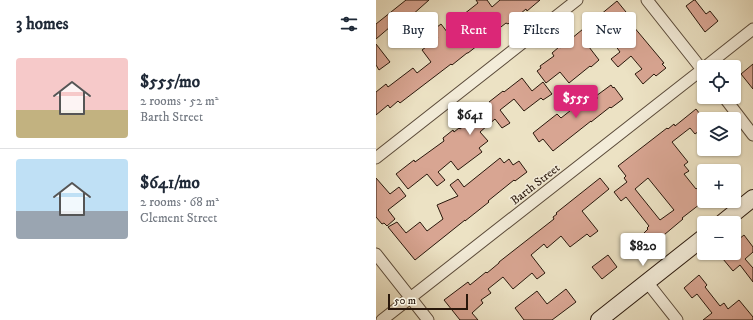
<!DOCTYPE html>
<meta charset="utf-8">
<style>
body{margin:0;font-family:"IM FELL DW Pica",serif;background:#f6f6f7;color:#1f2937;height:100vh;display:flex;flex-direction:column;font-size:15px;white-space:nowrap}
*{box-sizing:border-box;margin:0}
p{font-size:13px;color:#747a83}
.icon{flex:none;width:22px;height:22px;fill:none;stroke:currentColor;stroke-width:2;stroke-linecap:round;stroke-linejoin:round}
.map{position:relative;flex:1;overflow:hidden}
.drawer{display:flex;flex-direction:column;background:#fff;width:376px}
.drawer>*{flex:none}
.top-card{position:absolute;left:12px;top:12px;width:305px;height:36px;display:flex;gap:8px}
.tools{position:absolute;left:321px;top:60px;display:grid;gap:8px}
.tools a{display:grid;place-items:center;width:44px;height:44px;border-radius:4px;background:#fff;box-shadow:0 1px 3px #0004;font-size:20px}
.scale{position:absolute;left:12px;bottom:10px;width:80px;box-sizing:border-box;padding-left:4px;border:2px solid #29170b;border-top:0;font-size:11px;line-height:14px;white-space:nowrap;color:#29170b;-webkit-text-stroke:3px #f3ecd9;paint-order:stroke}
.price{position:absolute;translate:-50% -34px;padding:0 9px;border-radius:4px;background:#fff;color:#222;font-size:13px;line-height:26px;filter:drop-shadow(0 1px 2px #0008)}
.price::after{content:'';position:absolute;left:50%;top:24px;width:12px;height:9px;margin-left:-6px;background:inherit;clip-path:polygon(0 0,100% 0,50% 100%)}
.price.current{background:#db2777;color:#fff}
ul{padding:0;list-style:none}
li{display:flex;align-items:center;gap:12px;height:100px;padding:0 16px}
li+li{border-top:1px solid #e0e1e3}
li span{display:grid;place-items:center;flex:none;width:112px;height:80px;border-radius:4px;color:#555}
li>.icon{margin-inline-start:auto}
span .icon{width:48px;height:48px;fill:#fffc;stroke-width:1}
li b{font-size:17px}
h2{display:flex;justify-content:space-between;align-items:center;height:48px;padding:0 16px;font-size:17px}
.tag{padding:0 14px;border-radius:4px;background:#fff;box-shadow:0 1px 3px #0004;font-size:14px;line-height:36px}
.tag.current{background:#db2777;color:#fff}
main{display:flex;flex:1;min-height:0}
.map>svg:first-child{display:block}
</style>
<main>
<section class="drawer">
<h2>3 homes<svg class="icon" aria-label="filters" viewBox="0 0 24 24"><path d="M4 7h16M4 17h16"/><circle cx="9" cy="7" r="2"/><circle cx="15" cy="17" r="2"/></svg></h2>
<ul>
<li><span style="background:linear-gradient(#f6c9c9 65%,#c2b280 0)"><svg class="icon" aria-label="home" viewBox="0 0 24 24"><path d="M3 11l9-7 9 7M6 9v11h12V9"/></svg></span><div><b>$555/mo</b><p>2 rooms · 52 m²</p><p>Barth Street</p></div></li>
<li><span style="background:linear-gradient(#bfe0f5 65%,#9aa5b1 0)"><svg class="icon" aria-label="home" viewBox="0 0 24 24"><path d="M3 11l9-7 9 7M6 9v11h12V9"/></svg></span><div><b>$641/mo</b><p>2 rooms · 68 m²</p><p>Clement Street</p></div></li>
</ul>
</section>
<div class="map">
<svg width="377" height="320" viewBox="0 0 377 320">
<rect width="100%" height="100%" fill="#ece2c4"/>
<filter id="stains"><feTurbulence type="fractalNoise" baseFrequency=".005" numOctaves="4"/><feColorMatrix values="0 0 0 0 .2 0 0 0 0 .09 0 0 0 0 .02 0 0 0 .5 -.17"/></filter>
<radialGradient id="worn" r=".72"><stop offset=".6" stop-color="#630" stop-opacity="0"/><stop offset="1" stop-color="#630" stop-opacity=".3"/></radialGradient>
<path fill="#d8a592" stroke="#29170b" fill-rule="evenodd" d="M 30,0 L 53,0 L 35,16 L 38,20 L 29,27 L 26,23 L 24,25 L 21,21 L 0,39 L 0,24 Z
M 100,0 L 111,0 L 116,7 L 124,0 L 164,0 L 151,11 L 150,9 L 132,24 L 130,23 L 92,53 L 91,53 L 76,65 L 75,64 L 24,103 L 22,101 L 14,108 L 12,105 L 0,115 L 0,92 L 10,84 L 12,87 L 37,68 L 41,73 L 55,62 L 46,50 L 62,38 L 56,31 L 65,24 L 81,45 L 96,34 L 83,18 L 102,3 Z
M 318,0 L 319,0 L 330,14 L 334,11 L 342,21 L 329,32 L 310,6 Z
M 241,1 L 250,12 L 247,14 L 288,63 L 286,64 L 290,68 L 280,76 L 278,74 L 267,84 L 259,74 L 266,69 L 255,56 L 242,67 L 235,59 L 244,52 L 239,45 L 244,40 L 234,28 L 221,38 L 222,40 L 213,47 L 223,60 L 215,67 L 214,66 L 193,83 L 184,72 L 170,83 L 161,71 L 165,68 L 164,66 L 178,56 L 176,53 L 183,47 L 184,48 Z
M 0,44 L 14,62 L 3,70 L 0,65 Z
M 377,64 L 377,89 L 365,74 Z
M 146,78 L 156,91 L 167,82 L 176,94 L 167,100 L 165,98 L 148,111 L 138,99 L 124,110 L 134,123 L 126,128 L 119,119 L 104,132 L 112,141 L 103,148 L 106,152 L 82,170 L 75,161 L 62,172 L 69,180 L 61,186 L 51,174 L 32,189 L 20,174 L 38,160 L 39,162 L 68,141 L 67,138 L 77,130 L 78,132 L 83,128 L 84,129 L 99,117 L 98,115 L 114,103 L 113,102 L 127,91 L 128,92 Z
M 235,85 L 237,88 L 238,87 L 247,99 L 235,108 L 234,107 L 215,122 L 215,121 L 177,151 L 167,139 L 163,142 L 157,133 L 181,114 L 185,118 L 204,103 L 208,109 L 222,98 L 220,96 Z
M 320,109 L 328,119 L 328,137 L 323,131 L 319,134 L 314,128 L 296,142 L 312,162 L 308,165 L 313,171 L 308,174 L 320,189 L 328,182 L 328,201 L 306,218 L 307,219 L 276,245 L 267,234 L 272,229 L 271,228 L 273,226 L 250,197 L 245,201 L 238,192 L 251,182 L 248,178 L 250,176 L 242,166 L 291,128 L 292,129 L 298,124 L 299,126 ZM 272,178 L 298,210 L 284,220 L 259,189 Z
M 124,158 L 128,163 L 133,159 L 137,165 L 143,161 L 151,172 L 139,181 L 138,180 L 112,201 L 113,202 L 89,221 L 89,220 L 39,260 L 12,227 L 21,222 L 30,233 L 44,222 L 51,231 L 67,219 L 61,205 L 82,196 L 74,185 L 82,179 L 88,187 Z
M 0,178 L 14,194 L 23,187 L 30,196 L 12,210 L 19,219 L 11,226 L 8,223 L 6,224 L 0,217 Z
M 224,178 L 233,189 L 206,211 L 222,231 L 214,237 L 211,234 L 194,247 L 185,236 L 171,248 L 168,244 L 155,255 L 169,273 L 161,279 L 156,273 L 137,289 L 127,277 L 112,289 L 115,293 L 105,300 L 107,303 L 96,313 L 102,320 L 84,320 L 68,300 L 92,282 L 94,285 L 110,272 L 111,273 L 123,263 L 123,262 L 178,219 L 177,217 L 181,214 L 180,213 Z
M 368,235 L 377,247 L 377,252 L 369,259 L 377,268 L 377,282 L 364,265 L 357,271 L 342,253 L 358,253 L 358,243 Z
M 232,255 L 241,267 L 226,279 L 216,267 Z
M 323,275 L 331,285 L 329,287 L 344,306 L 348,303 L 352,309 L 363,300 L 377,317 L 377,320 L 327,320 L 336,313 L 321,294 L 316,298 L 308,288 Z
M 190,289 L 200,302 L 176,320 L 148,320 L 139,308 L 161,291 L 171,304 Z"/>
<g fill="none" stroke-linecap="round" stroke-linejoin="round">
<defs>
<path id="street" d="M 271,0 L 328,72
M 329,67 L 377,29
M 348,97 L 377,135
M 0,158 L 201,0
M 0,254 L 52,320
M 271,282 L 301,320
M 6,320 L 328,68"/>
<path id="secondary" d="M 346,223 L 377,198
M 223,320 L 328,237"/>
</defs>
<use href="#street" stroke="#5a4a39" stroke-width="13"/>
<use href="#secondary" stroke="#29170b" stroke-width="18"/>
<use href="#street" stroke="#f3ecd9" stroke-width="11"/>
<use href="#secondary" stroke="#f3ecd9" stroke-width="16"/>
</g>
<g text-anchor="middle" stroke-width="3" stroke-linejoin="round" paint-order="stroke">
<g font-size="12" fill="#29170b" stroke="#f3ecd9">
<text transform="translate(159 184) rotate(-38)" y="4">Barth Street</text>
</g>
</g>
<rect width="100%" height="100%" filter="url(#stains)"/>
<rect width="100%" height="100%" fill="url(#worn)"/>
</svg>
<div class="tools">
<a><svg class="icon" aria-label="locate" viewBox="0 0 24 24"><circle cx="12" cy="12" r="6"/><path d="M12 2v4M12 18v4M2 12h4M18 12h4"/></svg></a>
<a><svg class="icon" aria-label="layers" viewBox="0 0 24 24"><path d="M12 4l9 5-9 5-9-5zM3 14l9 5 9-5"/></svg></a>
<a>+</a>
<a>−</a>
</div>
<div class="scale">50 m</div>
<b class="price current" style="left:200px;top:119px">$555</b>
<b class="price" style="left:94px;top:136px">$641</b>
<b class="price" style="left:267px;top:267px">$820</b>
<div class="top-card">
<a class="tag">Buy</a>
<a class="tag current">Rent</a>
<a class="tag">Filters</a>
<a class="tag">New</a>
</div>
</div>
</main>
